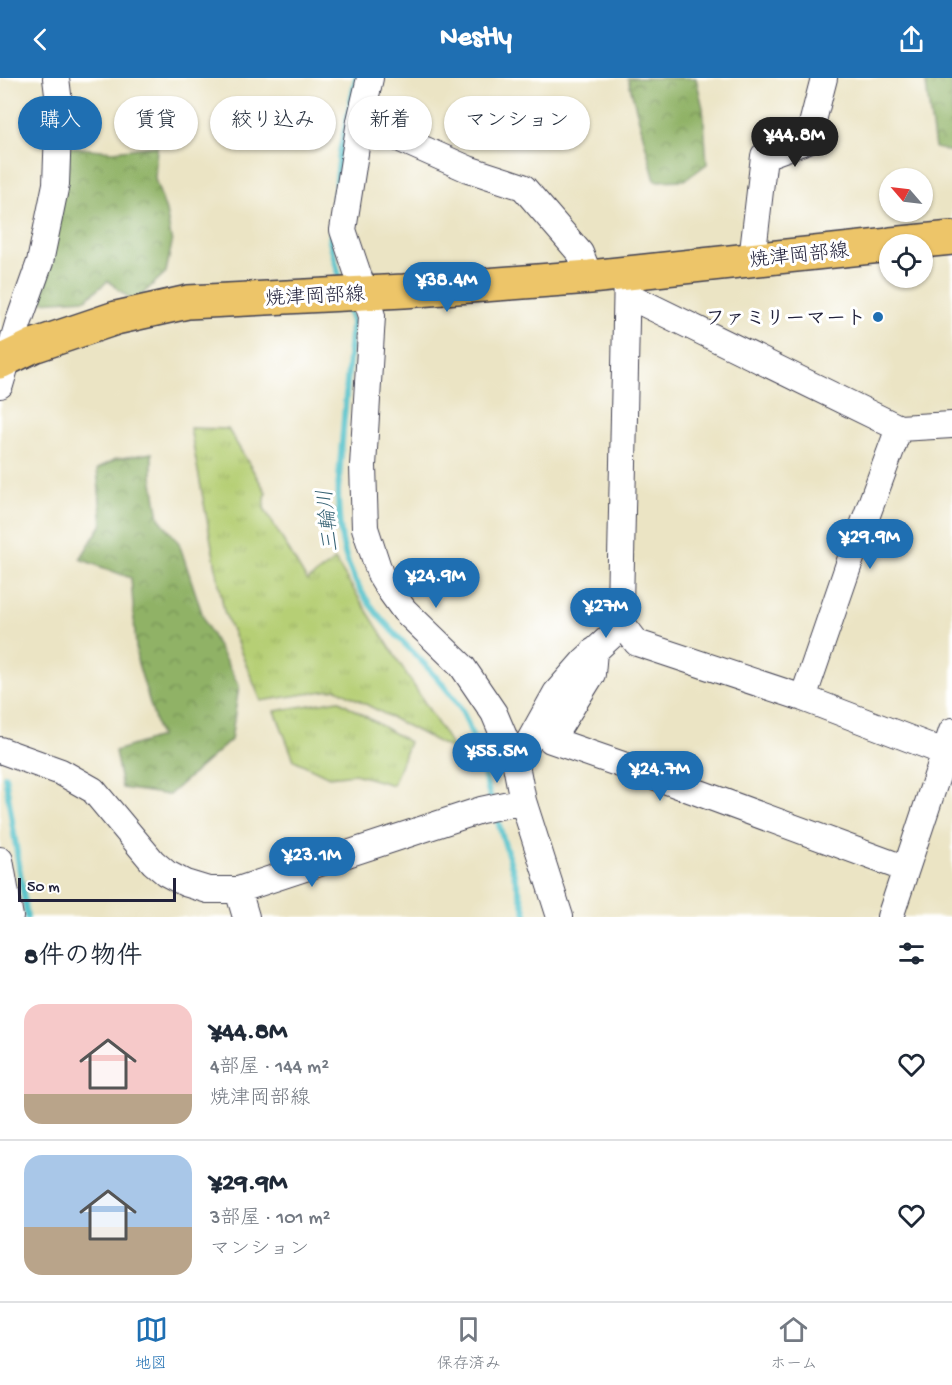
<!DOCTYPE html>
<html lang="ja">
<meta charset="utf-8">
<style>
body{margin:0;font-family:"Gochi Hand","Klee One",sans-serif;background:#f6f6f7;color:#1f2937;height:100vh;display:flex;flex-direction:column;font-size:22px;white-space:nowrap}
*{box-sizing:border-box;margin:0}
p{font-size:20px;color:#747a83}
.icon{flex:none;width:33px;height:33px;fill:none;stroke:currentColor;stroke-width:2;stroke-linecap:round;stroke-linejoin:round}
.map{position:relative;height:839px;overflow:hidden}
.side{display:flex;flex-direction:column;background:#fff;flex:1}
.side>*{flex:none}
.top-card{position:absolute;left:18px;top:18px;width:600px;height:54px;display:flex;gap:12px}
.needle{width:39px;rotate:298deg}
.fabs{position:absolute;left:879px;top:90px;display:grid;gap:12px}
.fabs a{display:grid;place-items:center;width:54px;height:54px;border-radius:50%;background:#fff;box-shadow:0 2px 4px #0004;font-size:30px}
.scale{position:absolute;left:18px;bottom:15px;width:158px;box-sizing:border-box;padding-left:6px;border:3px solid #22223b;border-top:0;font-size:16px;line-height:21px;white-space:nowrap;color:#22223b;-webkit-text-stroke:4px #fff;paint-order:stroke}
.price{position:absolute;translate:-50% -51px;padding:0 14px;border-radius:21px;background:#1f6fb2;color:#fff;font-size:20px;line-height:39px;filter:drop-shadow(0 2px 3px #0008)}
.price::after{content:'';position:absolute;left:50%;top:36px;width:18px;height:14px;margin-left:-9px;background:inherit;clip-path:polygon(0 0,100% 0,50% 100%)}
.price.selected{background:#222;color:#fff}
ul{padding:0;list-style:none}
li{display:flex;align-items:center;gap:18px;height:150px;padding:0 24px}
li+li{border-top:2px solid #e0e1e3}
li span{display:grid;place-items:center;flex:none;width:168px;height:120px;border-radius:18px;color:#555}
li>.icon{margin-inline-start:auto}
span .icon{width:72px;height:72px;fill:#fffc;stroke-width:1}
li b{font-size:26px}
h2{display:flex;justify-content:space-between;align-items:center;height:72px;padding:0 24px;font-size:26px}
.tag{padding:0 21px;border-radius:27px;background:#fff;box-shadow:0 2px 4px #0004;font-size:21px;line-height:54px}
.tag.selected{background:#1f6fb2;color:#fff}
header{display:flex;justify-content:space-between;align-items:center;height:78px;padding:0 24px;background:#1f6fb2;color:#fff;font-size:27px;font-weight:700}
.tabs{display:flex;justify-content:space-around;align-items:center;height:84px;border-top:2px solid #e0e1e3;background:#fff;font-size:16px;color:#747a83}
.tabs a{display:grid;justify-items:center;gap:3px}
.tabs .selected{color:#1f6fb2}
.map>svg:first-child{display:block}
</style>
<header><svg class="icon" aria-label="back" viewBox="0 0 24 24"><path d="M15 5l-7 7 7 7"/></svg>Nestly<svg class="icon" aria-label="share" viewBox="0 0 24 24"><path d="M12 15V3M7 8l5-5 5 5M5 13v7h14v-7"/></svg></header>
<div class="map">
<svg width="952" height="839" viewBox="0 0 952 839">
<defs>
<pattern id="grass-tufts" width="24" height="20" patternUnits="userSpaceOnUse" patternTransform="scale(1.5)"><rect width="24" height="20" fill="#b6cf74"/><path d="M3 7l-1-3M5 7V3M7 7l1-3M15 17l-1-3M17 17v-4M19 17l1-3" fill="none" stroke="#9cb165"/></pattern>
<pattern id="forest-crowns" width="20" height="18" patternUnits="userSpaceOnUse" patternTransform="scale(1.5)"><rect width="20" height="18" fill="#90b266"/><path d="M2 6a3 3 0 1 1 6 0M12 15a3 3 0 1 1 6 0" fill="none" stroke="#759055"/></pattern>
</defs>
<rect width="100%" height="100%" fill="#fff"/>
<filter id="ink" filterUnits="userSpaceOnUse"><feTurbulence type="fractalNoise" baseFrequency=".0167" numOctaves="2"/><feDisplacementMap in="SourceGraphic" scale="12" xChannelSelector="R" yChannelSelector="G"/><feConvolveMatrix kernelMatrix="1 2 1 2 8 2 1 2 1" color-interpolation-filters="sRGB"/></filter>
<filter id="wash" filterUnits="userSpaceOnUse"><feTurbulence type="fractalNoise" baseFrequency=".008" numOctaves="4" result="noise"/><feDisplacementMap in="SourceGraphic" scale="24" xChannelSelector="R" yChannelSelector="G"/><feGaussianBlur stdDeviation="1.35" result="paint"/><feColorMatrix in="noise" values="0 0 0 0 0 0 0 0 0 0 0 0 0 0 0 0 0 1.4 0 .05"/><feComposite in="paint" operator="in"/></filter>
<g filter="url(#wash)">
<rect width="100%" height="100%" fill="#ebe4c4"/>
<path fill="url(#grass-tufts)" stroke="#6c7858" stroke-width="1.5" d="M 190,350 L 228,351 L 266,414 L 264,430 L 307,503 L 335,482 L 455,673 L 337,611 L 261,623 L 224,533 Z
M 338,622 L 409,664 L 393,707 L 355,696 L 329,699 L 294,682 L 275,633 Z"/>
<path fill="url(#forest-crowns)" stroke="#596a50" stroke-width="1.5" d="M 628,0 L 696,0 L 703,30 L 707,86 L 685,102 L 655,103 Z
M 925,0 L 952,0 L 952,74 L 935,70 Z
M 157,68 L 155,101 L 166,133 L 172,165 L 166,194 L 134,224 L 108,203 L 86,221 L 40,224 L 69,69 L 113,73 Z
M 152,375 L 152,398 L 159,440 L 179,465 L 205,544 L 239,608 L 231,662 L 169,717 L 122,710 L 115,673 L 160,659 L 137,582 L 131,500 L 80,481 L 102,446 L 97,391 L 116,381 Z"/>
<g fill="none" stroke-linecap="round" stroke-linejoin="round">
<path stroke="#53c1c9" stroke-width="6" d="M 334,129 L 340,74 L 356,0
M 332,148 L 330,164 L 341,205
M 347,227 L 352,244 L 338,412 C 338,439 340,467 351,493 C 372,545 426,579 457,625 C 472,645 484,699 492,725
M 5,698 L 27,839
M 495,734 L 527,839"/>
</g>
</g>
<g filter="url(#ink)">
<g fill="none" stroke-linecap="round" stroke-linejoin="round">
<defs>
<path id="minor" d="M 370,0 L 360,43 L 343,152 L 372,238 L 363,388 L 365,450 L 380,496 L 391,514 L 404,532 L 462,588 L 494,635 L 516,687 L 523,723 L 560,839
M 360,43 L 468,91 L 523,109 L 580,175 L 590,199
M 752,182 L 764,78 L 808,62 L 824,0
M 627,195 L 620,528 L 623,547 L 637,565 L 803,620 L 952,677
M 627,217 L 899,350 L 952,347
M 0,307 L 18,246 L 40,184 L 56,106 L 59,25 L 56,0
M 594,573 L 592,596 L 551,662 L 640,693 L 906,791
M 803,620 L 850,483 L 899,350
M 0,672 L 61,694 L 93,712 L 153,784 L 166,795 L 185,805 L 208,812 L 238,812 L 481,732 L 523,723
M 516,687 L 556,615 L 584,583 L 623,547
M 0,782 L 10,839
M 238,812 L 246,839
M 890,839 L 952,653"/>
<path id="major" d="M 891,166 L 952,160
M 0,284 L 33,268 L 116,240 L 188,224 L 404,213 L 590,199 L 890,167"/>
</defs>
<use href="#minor" stroke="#403f50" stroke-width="28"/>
<use href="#major" stroke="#403f50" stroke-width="36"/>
<use href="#minor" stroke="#fff" stroke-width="26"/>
<use href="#major" stroke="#edc569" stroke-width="33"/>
</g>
</g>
<circle fill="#1f6fb2" stroke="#fff" stroke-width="2" cx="878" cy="239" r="6"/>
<g text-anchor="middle" stroke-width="6" stroke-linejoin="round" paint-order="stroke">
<g font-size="20" fill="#22223b" stroke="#fff">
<text transform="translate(799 176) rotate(-6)" y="7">焼津岡部線</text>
<text transform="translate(315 217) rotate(-3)" y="7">焼津岡部線</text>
</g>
<g font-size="20" font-weight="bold" fill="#22223b" stroke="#fff" text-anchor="end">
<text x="866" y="246">ファミリーマート</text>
</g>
<g font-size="21" font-style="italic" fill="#366274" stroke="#fff">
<text transform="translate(327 443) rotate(-96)" y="7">三輪川</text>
</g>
</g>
</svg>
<div class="fabs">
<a><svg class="needle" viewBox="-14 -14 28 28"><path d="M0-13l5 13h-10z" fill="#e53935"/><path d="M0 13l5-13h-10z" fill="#747a83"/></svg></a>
<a><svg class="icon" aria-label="locate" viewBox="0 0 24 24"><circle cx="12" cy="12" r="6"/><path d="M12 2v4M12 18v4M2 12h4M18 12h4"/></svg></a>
</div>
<div class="scale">50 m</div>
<b class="price selected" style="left:795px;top:90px">¥44.8M</b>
<b class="price" style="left:447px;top:235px">¥38.4M</b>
<b class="price" style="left:870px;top:492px">¥29.9M</b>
<b class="price" style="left:436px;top:531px">¥24.9M</b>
<b class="price" style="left:606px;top:561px">¥27M</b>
<b class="price" style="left:497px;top:706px">¥55.5M</b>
<b class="price" style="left:660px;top:724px">¥24.7M</b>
<b class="price" style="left:312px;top:810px">¥23.1M</b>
<div class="top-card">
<a class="tag selected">購入</a>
<a class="tag">賃貸</a>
<a class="tag">絞り込み</a>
<a class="tag">新着</a>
<a class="tag">マンション</a>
</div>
</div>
<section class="side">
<h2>8件の物件<svg class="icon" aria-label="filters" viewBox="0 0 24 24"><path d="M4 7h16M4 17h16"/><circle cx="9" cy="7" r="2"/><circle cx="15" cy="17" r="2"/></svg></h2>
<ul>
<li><span style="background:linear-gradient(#f6c9c9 75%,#b9a48a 0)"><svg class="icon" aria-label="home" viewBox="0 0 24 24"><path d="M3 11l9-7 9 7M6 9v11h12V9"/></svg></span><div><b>¥44.8M</b><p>4部屋 · 144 m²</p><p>焼津岡部線</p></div><svg class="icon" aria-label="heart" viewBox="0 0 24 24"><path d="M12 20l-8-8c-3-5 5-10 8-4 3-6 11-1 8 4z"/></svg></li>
<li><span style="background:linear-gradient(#a9c7e8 60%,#b9a48a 0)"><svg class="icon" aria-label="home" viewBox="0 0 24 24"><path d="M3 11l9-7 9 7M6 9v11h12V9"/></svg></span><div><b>¥29.9M</b><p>3部屋 · 101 m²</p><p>マンション</p></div><svg class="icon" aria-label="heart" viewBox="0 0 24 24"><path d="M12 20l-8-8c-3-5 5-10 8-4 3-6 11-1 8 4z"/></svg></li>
</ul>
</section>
<nav class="tabs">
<a class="selected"><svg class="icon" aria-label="map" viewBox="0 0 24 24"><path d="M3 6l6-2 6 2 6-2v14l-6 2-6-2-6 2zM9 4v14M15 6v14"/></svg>地図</a>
<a><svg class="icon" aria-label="saved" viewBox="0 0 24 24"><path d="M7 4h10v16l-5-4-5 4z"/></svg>保存済み</a>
<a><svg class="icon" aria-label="home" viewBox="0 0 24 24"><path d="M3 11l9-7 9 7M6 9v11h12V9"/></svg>ホーム</a>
</nav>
